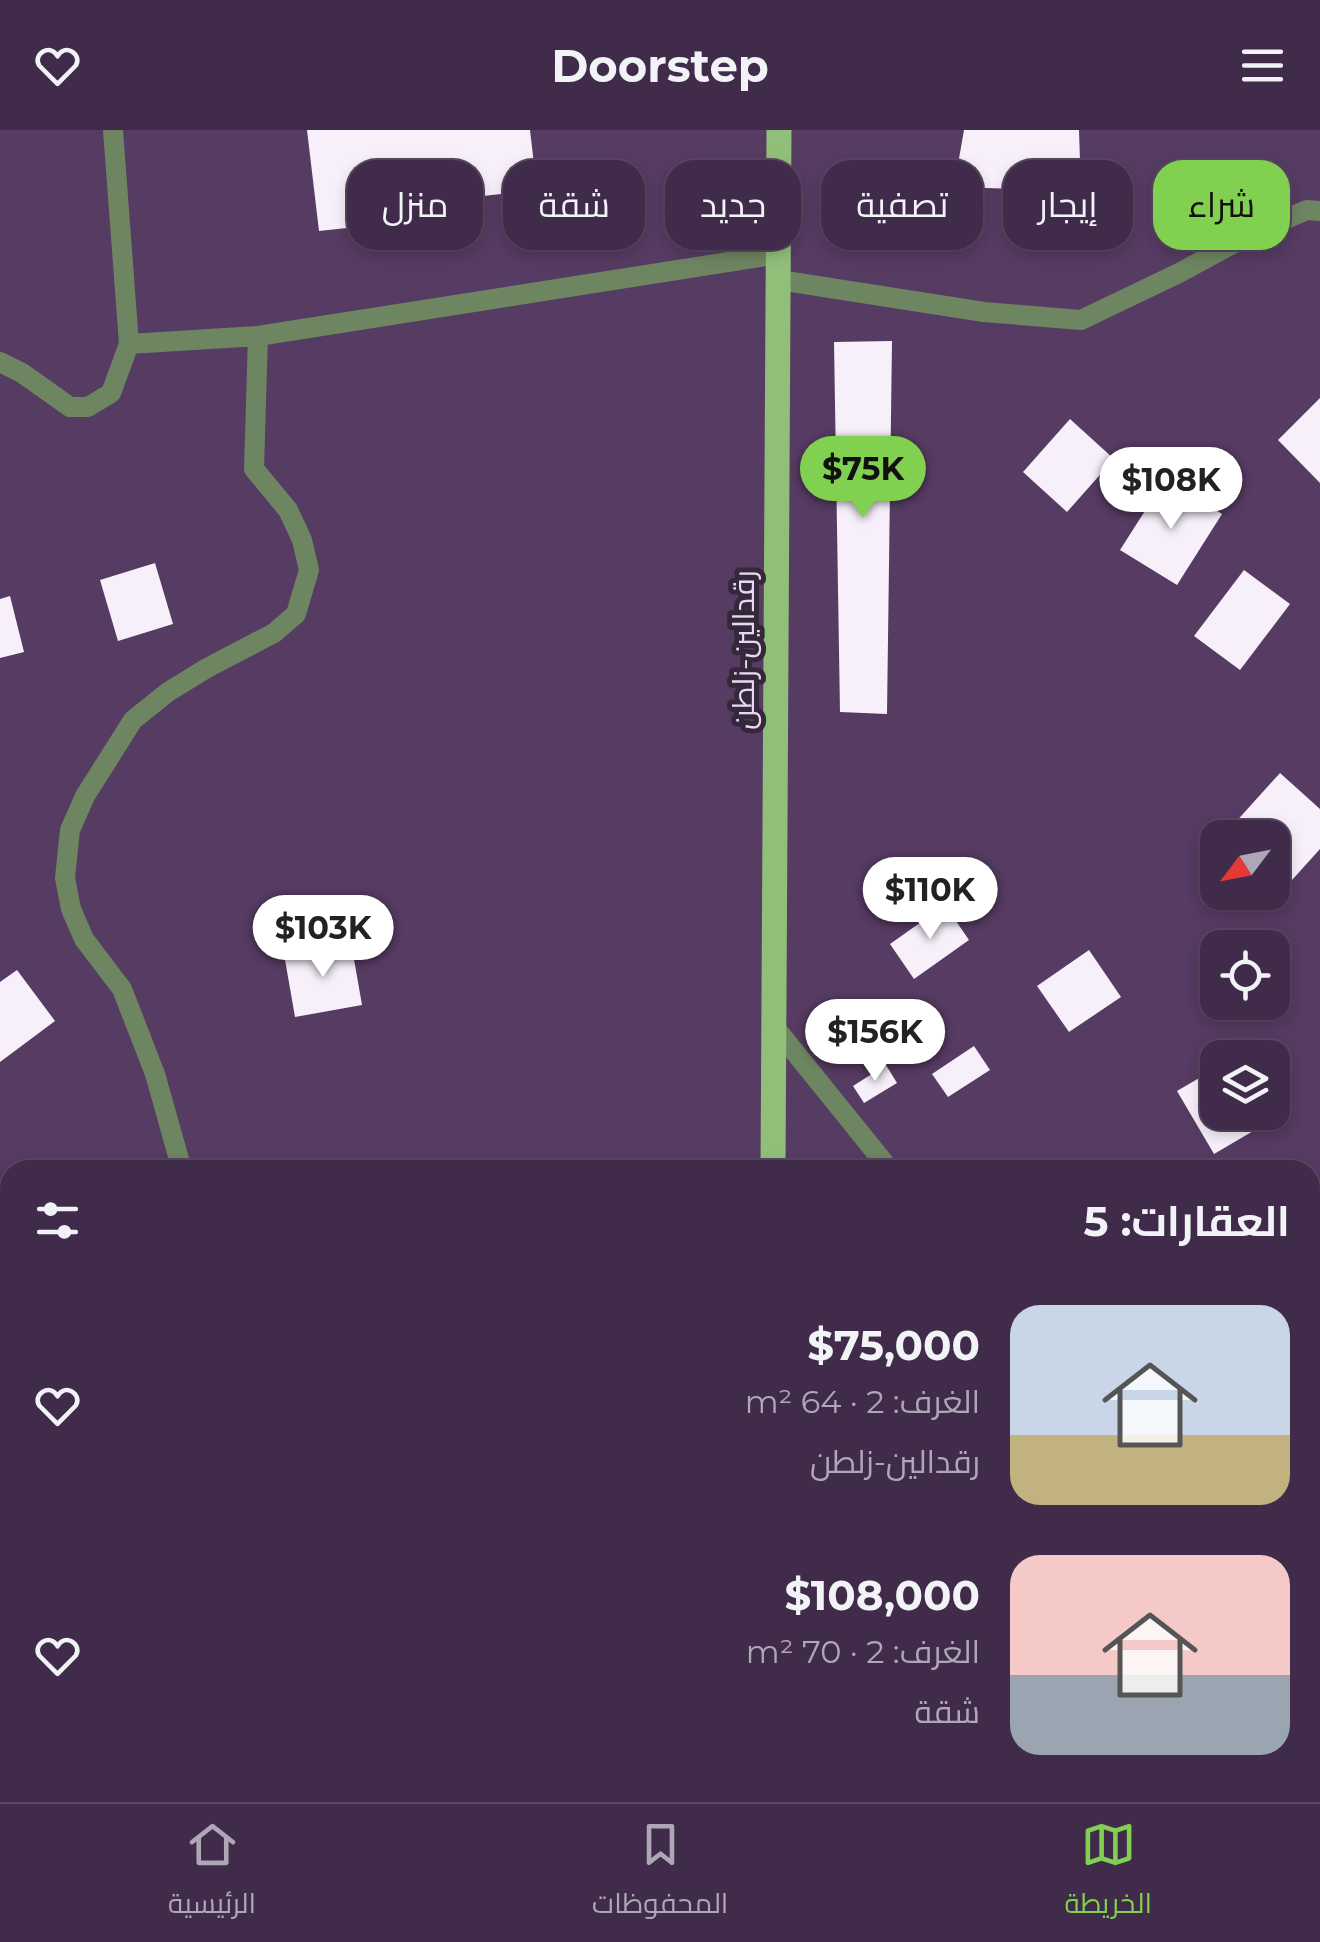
<!DOCTYPE html>
<html lang="ar">
<meta charset="utf-8">
<style>
body{margin:0;font-family:Montserrat,Cairo,sans-serif;background:#4b3854;color:#f1f3f6;direction:rtl;height:100vh;display:flex;flex-direction:column;font-size:38px;white-space:nowrap}
*{box-sizing:border-box;margin:0}
p{font-size:32px;color:#aea7b5}
.icon{flex:none;width:55px;height:55px;fill:none;stroke:currentColor;stroke-width:2;stroke-linecap:round;stroke-linejoin:round}
.map{position:relative;flex:1;overflow:hidden;direction:ltr}
.drawer{position:absolute;left:0px;top:1030px;width:1320px;height:642px;display:flex;flex-direction:column;background:#402c4a;border-radius:30px 30px 0 0;box-shadow:0 5px 15px #0003,0 0 0 2px #594862;direction:rtl}
.drawer>*{flex:none}
.top-card{position:absolute;left:30px;top:30px;width:1260px;height:90px;direction:rtl;display:flex;gap:20px}
.needle{width:65px;rotate:238deg}
.buttons{position:absolute;left:1200px;top:690px;display:grid;gap:20px}
.buttons a{display:grid;place-items:center;width:90px;height:90px;border-radius:20px;background:#402c4a;box-shadow:0 5px 15px #0003,0 0 0 2px #594862;font-size:50px}
.price{position:absolute;translate:-50% -85px;padding:0 22px;border-radius:35px;background:#fff;color:#222;font-size:32px;line-height:65px;filter:drop-shadow(0 2px 5px #0008)}
.price::after{content:'';position:absolute;left:50%;top:60px;width:30px;height:22px;margin-left:-15px;background:inherit;clip-path:polygon(0 0,100% 0,50% 100%)}
.price.active{background:#81d050;color:#111}
ul{padding:0;list-style:none}
li{display:flex;align-items:center;gap:30px;height:250px;padding:0 30px}
li span{display:grid;place-items:center;flex:none;width:280px;height:200px;border-radius:30px;color:#555}
li>.icon{margin-inline-start:auto}
span .icon{width:120px;height:120px;fill:#fffc;stroke-width:1}
li b{font-size:42px}
h2{display:flex;justify-content:space-between;align-items:center;height:120px;padding:0 30px;font-size:42px}
.pill{padding:0 35px;border-radius:30px;background:#402c4a;box-shadow:0 5px 15px #0003,0 0 0 2px #594862;font-size:35px;line-height:90px}
.pill.active{background:#81d050;color:#111}
header{display:flex;justify-content:space-between;align-items:center;height:130px;padding:0 30px;background:#402c4a;font-size:45px;font-weight:700}
.tabs{display:flex;justify-content:space-around;align-items:center;height:140px;border-top:2px solid #594862;background:#402c4a;font-size:28px;color:#aea7b5}
.tabs a{display:grid;justify-items:center;gap:5px}
.tabs .active{color:#81d050}
.map>svg:first-child{display:block}
</style>
<header><svg class="icon" aria-label="menu" viewBox="0 0 24 24"><path d="M4 6h16M4 12h16M4 18h16"/></svg>Doorstep<svg class="icon" aria-label="heart" viewBox="0 0 24 24"><path d="M12 20l-8-8c-3-5 5-10 8-4 3-6 11-1 8 4z"/></svg></header>
<div class="map">
<svg width="1320" height="1672" viewBox="0 0 1320 1672">
<rect width="100%" height="100%" fill="#563b62"/>
<path fill="#f7f0fa" d="M 307,0 L 530,0 L 537,60 L 483,66 L 481,44 L 437,49 L 442,97 L 374,105 L 372,83 L 354,85 L 356,97 L 319,101 Z
M 964,0 L 1079,0 L 1081,61 L 954,57 Z
M 892,211 L 887,584 L 840,582 L 834,212 Z
M 1320,268 L 1320,353 L 1278,310 Z
M 1070,289 L 1114,329 L 1067,382 L 1023,342 Z
M 1166,348 L 1222,384 L 1177,455 L 1120,420 Z
M 155,433 L 173,494 L 118,511 L 100,450 Z
M 1244,440 L 1290,474 L 1240,540 L 1194,506 Z
M 10,466 L 24,522 L 0,528 L 0,469 Z
M 1280,643 L 1320,679 L 1320,719 L 1283,760 L 1272,750 L 1272,708 L 1226,708 L 1224,705 Z
M 945,775 L 969,810 L 914,849 L 890,814 Z
M 351,812 L 362,875 L 295,887 L 284,824 Z
M 1089,820 L 1121,867 L 1069,902 L 1037,856 Z
M 17,840 L 55,891 L 0,932 L 0,852 Z
M 974,916 L 990,940 L 948,967 L 932,944 Z
M 886,935 L 897,953 L 864,973 L 853,956 Z
M 1218,937 L 1218,982 L 1272,982 L 1272,969 L 1282,984 L 1214,1024 L 1177,961 Z
M 10,1080 L 10,1144 L 0,1150 L 0,1086 Z
M 1310,1082 L 1320,1093 L 1320,1150 L 1310,1159 Z
M 1320,1415 L 1320,1478 L 1310,1460 L 1310,1421 Z
M 864,1662 L 937,1662 L 941,1672 L 868,1672 Z"/>
<g fill="none" stroke-linecap="round" stroke-linejoin="round">
<path stroke="#6e8562" stroke-width="20" d="M 779,150 L 984,182 L 1081,190 L 1179,143 L 1251,104 L 1307,80 L 1320,81
M 129,214 L 258,206 L 779,124
M 0,232 L 22,243 L 70,277 L 88,277 L 111,263 L 129,214 L 113,0
M 773,895 L 890,1040
M 182,1040 L 155,944 L 122,859 L 84,809 L 71,779 L 65,748 L 70,700 L 85,666 L 133,590 L 168,562 L 207,538 L 274,503 L 296,484 L 309,440 L 302,410 L 288,380 L 254,339 L 258,206
M 1310,1534 L 1320,1549
M 76,1662 L 81,1672
M 442,1662 L 450,1672
M 580,1672 L 593,1662"/>
<path stroke="#91bf79" stroke-width="25" d="M 773,1040 L 779,0
M 775,1662 L 775,1672"/>
</g>
<g text-anchor="middle" stroke-width="10" stroke-linejoin="round" paint-order="stroke">
<g font-size="30" fill="#e8d8ef" stroke="#34283a">
<text transform="translate(744 520) rotate(-90)" y="10">رقدالين-زلطن</text>
</g>
</g>
</svg>
<div class="buttons">
<a><svg class="needle" viewBox="-14 -14 28 28"><path d="M0-13l5 13h-10z" fill="#e53935"/><path d="M0 13l5-13h-10z" fill="#aea7b5"/></svg></a>
<a><svg class="icon" aria-label="locate" viewBox="0 0 24 24"><circle cx="12" cy="12" r="6"/><path d="M12 2v4M12 18v4M2 12h4M18 12h4"/></svg></a>
<a><svg class="icon" aria-label="layers" viewBox="0 0 24 24"><path d="M12 4l9 5-9 5-9-5zM3 14l9 5 9-5"/></svg></a>
</div>
<b class="price active" style="left:863px;top:391px">$75K</b>
<b class="price" style="left:1171px;top:402px">$108K</b>
<b class="price" style="left:930px;top:812px">$110K</b>
<b class="price" style="left:323px;top:850px">$103K</b>
<b class="price" style="left:875px;top:954px">$156K</b>
<div class="top-card">
<a class="pill active">شراء</a>
<a class="pill">إيجار</a>
<a class="pill">تصفية</a>
<a class="pill">جديد</a>
<a class="pill">شقة</a>
<a class="pill">منزل</a>
</div>
<section class="drawer">
<h2>العقارات: 5<svg class="icon" aria-label="filters" viewBox="0 0 24 24"><path d="M4 7h16M4 17h16"/><circle cx="9" cy="7" r="2"/><circle cx="15" cy="17" r="2"/></svg></h2>
<ul>
<li><span style="background:linear-gradient(#c9d6e8 65%,#c2b280 0)"><svg class="icon" aria-label="home" viewBox="0 0 24 24"><path d="M3 11l9-7 9 7M6 9v11h12V9"/></svg></span><div><b>$75,000</b><p>الغرف: 2 · 64 m²</p><p>رقدالين-زلطن</p></div><svg class="icon" aria-label="heart" viewBox="0 0 24 24"><path d="M12 20l-8-8c-3-5 5-10 8-4 3-6 11-1 8 4z"/></svg></li>
<li><span style="background:linear-gradient(#f6c9c9 60%,#9aa5b1 0)"><svg class="icon" aria-label="home" viewBox="0 0 24 24"><path d="M3 11l9-7 9 7M6 9v11h12V9"/></svg></span><div><b>$108,000</b><p>الغرف: 2 · 70 m²</p><p>شقة</p></div><svg class="icon" aria-label="heart" viewBox="0 0 24 24"><path d="M12 20l-8-8c-3-5 5-10 8-4 3-6 11-1 8 4z"/></svg></li>
</ul>
</section>
</div>
<nav class="tabs">
<a class="active"><svg class="icon" aria-label="map" viewBox="0 0 24 24"><path d="M3 6l6-2 6 2 6-2v14l-6 2-6-2-6 2zM9 4v14M15 6v14"/></svg>الخريطة</a>
<a><svg class="icon" aria-label="saved" viewBox="0 0 24 24"><path d="M7 4h10v16l-5-4-5 4z"/></svg>المحفوظات</a>
<a><svg class="icon" aria-label="home" viewBox="0 0 24 24"><path d="M3 11l9-7 9 7M6 9v11h12V9"/></svg>الرئيسية</a>
</nav>
